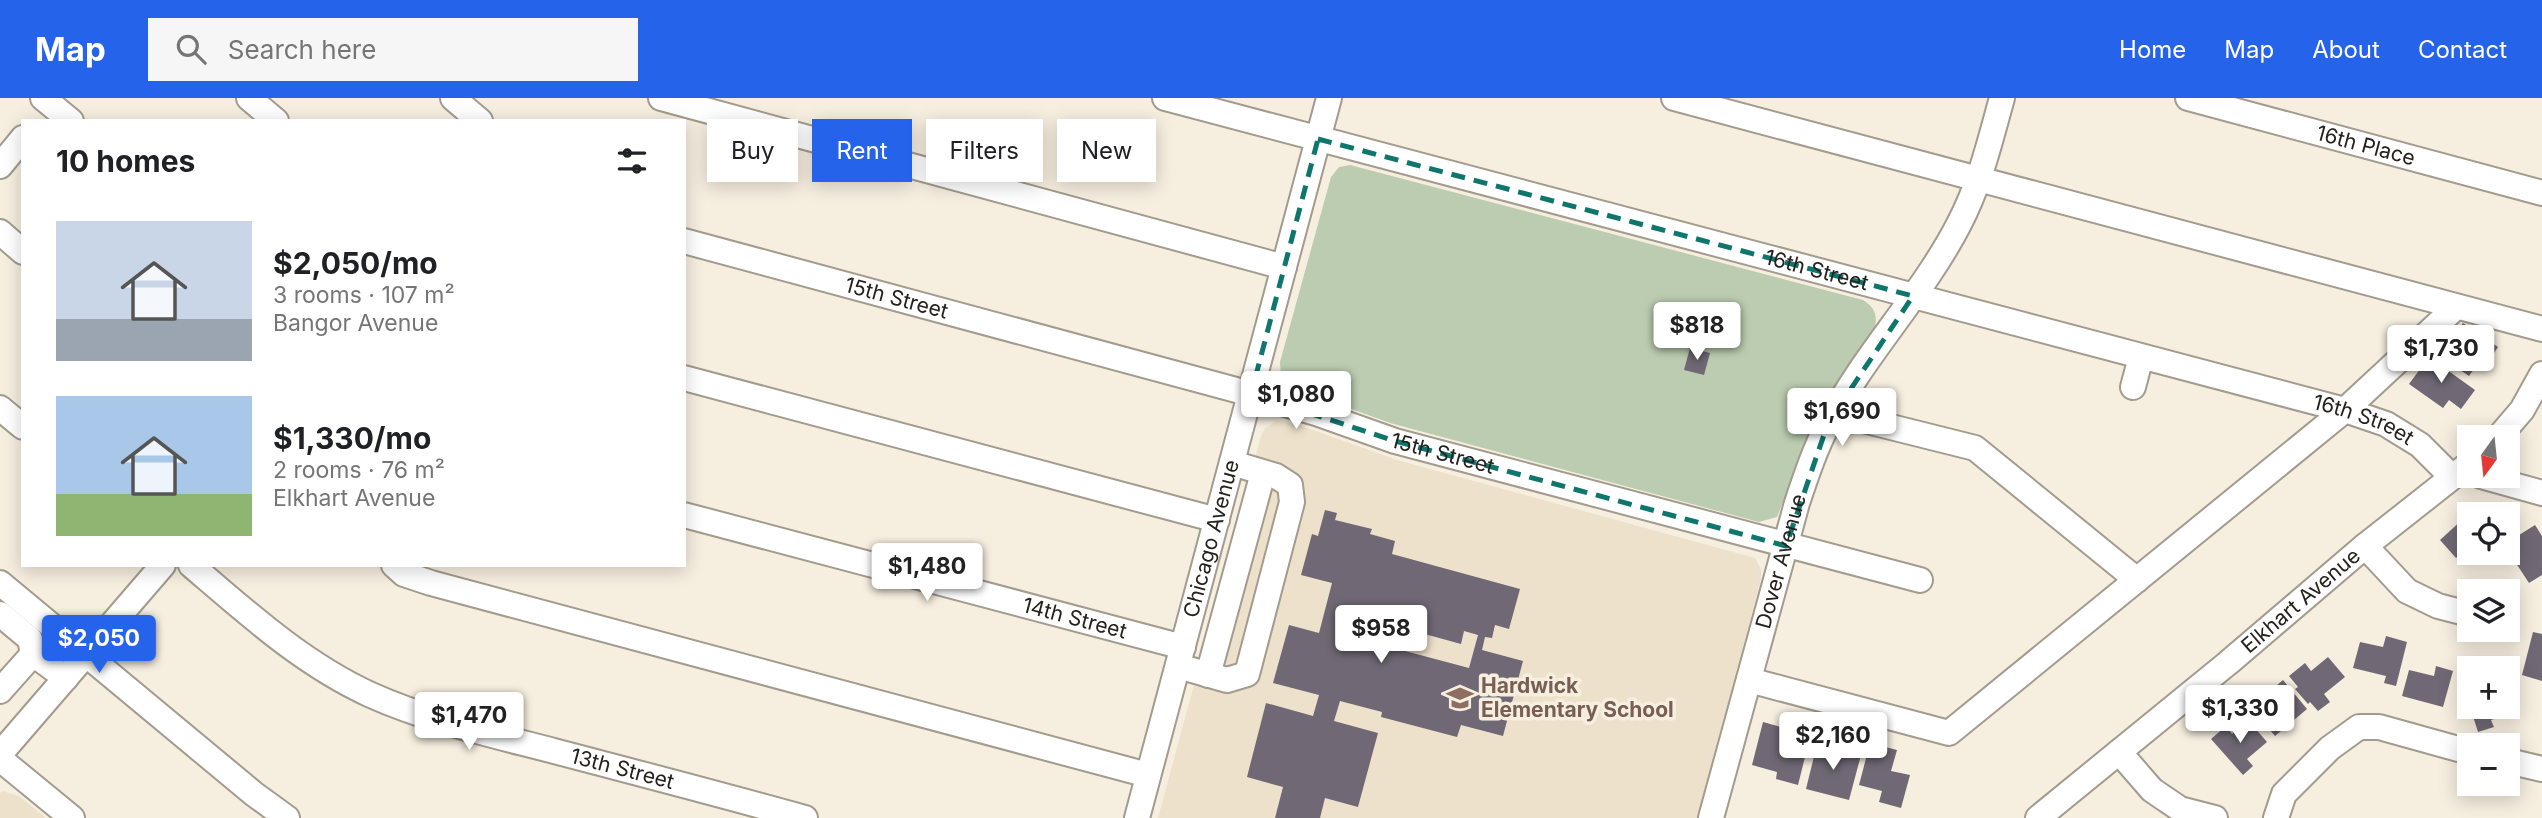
<!DOCTYPE html>
<meta charset="utf-8">
<style>
body{margin:0;font-family:Inter,sans-serif;background:#f6f6f6;color:#202124;height:100vh;display:flex;flex-direction:column;font-size:26px;white-space:nowrap}
*{box-sizing:border-box;margin:0}
p{font-size:23px;color:#757577}
.icon{flex:none;width:38px;height:38px;fill:none;stroke:currentColor;stroke-width:2;stroke-linecap:round;stroke-linejoin:round}
.map{position:relative;flex:1;overflow:hidden}
.panel{position:absolute;left:21px;top:21px;width:665px;height:448px;display:flex;flex-direction:column;background:#fff;border-radius:0px;box-shadow:0 4px 18px #0003}
.panel>*{flex:none}
.hud{position:absolute;left:707px;top:21px;width:665px;height:63px;display:flex;gap:14px}
.needle{width:46px;rotate:195deg}
.buttons{position:absolute;left:2457px;top:327px;display:grid;gap:14px}
.buttons a{display:grid;place-items:center;width:63px;height:63px;border-radius:0px;background:#fff;box-shadow:0 4px 18px #0003;font-size:35px}
.price{position:absolute;translate:-50% -60px;padding:0 16px;border-radius:7px;background:#fff;color:#222;font-size:23px;line-height:46px;filter:drop-shadow(0 2px 4px #0008)}
.price::after{content:'';position:absolute;left:50%;top:42px;width:21px;height:16px;margin-left:-10px;background:inherit;clip-path:polygon(0 0,100% 0,50% 100%)}
.price.selected{background:#2563eb;color:#fff}
ul{padding:0;list-style:none}
li{display:flex;align-items:center;gap:21px;height:175px;padding:0 35px}
li span{display:grid;place-items:center;flex:none;width:196px;height:140px;border-radius:0px;color:#555}
li>.icon{margin-inline-start:auto}
span .icon{width:84px;height:84px;fill:#fffc;stroke-width:1}
li b{font-size:30px}
h2{display:flex;justify-content:space-between;align-items:center;height:84px;padding:0 35px;font-size:30px}
.pill{padding:0 24px;border-radius:0px;background:#fff;box-shadow:0 4px 18px #0003;font-size:24px;line-height:63px}
.pill.selected{background:#2563eb;color:#fff}
header{display:flex;align-items:center;gap:42px;box-sizing:border-box;height:98px;padding:0 35px;background:#2563eb;color:#fff}
header strong{font-size:33px}
nav{display:flex;gap:38px;margin-inline-start:auto;font-size:24px}
.search{width:490px;height:63px;background:#f6f6f6;display:flex;align-items:center;gap:18px;box-sizing:border-box;padding:0 24px;border-radius:0px;color:#757577;font-size:26px}
.map>svg:first-child{display:block}
</style>
<header>
<strong>Map</strong>
<div class="search"><svg class="icon" aria-label="search" viewBox="0 0 24 24"><circle cx="10" cy="10" r="6"/><path d="M15 15l6 6"/></svg>Search here</div>
<nav><a>Home</a><a>Map</a><a>About</a><a>Contact</a></nav>
</header>
<div class="map">
<svg width="2542" height="720" viewBox="0 0 2542 720">
<rect width="100%" height="100%" fill="#f6eedf"/>
<path fill="#ede1cb" d="M 1277,323 L 1286,324 L 1313,332 L 1397,362 L 1755,460 L 1761,471 L 1761,481 L 1697,720 L 1158,720 L 1261,338 L 1265,330 Z
M 3,693 L 19,698 L 46,720 L 0,720 L 0,695 Z"/>
<path fill="#bbccb0" d="M 1350,67 L 1863,202 C 1876,210 1878,219 1874,233 L 1810,336 L 1777,419 L 1759,424 L 1390,325 L 1288,288 L 1281,278 L 1280,264 L 1331,79 L 1339,69 Z"/>
<path fill="#706975" fill-rule="evenodd" d="M 2463,225 L 2498,249 L 2490,261 L 2484,257 L 2469,278 L 2441,259 Z
M 1690,250 L 1710,255 L 1704,277 L 1684,272 Z
M 2429,259 L 2475,292 L 2461,311 L 2449,302 L 2443,310 L 2409,286 Z
M 2475,410 L 2481,416 L 2469,416 L 2469,449 L 2456,460 L 2440,442 Z
M 1325,412 L 1337,415 L 1335,422 L 1372,431 L 1370,436 L 1395,443 L 1392,456 L 1520,491 L 1509,531 L 1495,527 L 1492,540 L 1485,539 L 1482,552 L 1523,563 L 1503,638 L 1461,627 L 1457,639 L 1381,619 L 1382,614 L 1340,603 L 1334,623 L 1378,635 L 1358,709 L 1325,700 L 1320,720 L 1275,720 L 1283,689 L 1247,679 L 1266,605 L 1313,618 L 1319,597 L 1273,585 L 1289,527 L 1319,535 L 1332,485 L 1301,477 L 1312,436 L 1318,438 ZM 1410,532 L 1461,546 L 1464,533 L 1478,537 L 1469,570 L 1405,553 Z
M 2535,427 L 2542,438 L 2542,477 L 2529,485 L 2508,453 L 2508,444 Z
M 2533,534 L 2542,536 L 2542,583 L 2522,577 Z
M 2386,538 L 2407,544 L 2396,588 L 2384,585 L 2386,578 L 2353,570 L 2360,544 L 2383,549 Z
M 2328,559 L 2345,579 L 2324,596 L 2330,604 L 2318,613 L 2310,604 L 2308,606 L 2295,591 L 2298,589 L 2289,578 L 2305,565 L 2311,573 Z
M 2436,568 L 2453,573 L 2443,609 L 2402,598 L 2409,572 L 2434,578 Z
M 2508,575 L 2519,605 L 2508,609 Z
M 2283,582 L 2307,611 L 2275,638 L 2251,609 Z
M 2470,609 L 2507,609 L 2500,612 L 2503,618 L 2491,622 L 2494,629 L 2478,634 Z
M 2248,622 L 2267,644 L 2247,661 L 2253,668 L 2243,677 L 2211,641 L 2226,628 L 2232,636 Z
M 1763,624 L 1788,631 L 1784,645 L 1807,651 L 1798,687 L 1776,681 L 1777,674 L 1752,667 Z
M 1870,645 L 1897,652 L 1891,673 L 1910,677 L 1901,710 L 1879,704 L 1882,693 L 1859,687 Z
M 1817,646 L 1861,657 L 1849,702 L 1806,691 Z"/>
<g fill="none" stroke-linecap="round" stroke-linejoin="round">
<defs>
<g id="minor">
<path d="M 43,0 L 71,23"/>
<path d="M 249,0 L 276,23"/>
<path d="M 453,0 L 480,23"/>
<path d="M 661,0 L 1284,169"/>
<path id="s1" d="M 1165,0 L 2345,312 L 2386,326 L 2420,347 L 2451,378"/>
<path d="M 1674,0 L 2542,231"/>
<path id="s2" d="M 2188,0 L 2542,95"/>
<path d="M 0,68 L 23,40"/>
<path d="M 0,134 L 23,154"/>
<path id="s3" d="M 684,143 L 1251,296 L 1316,315 L 1395,343 L 1920,482"/>
<path d="M 684,280 L 1217,422"/>
<path d="M 2133,289 L 2141,259"/>
<path d="M 0,310 L 23,329"/>
<path d="M 1835,315 L 1975,350 L 2137,482"/>
<path d="M 2498,340 L 2522,312 L 2542,276"/>
<path d="M 2481,378 L 2542,395"/>
<path id="s4" d="M 684,417 L 1183,549"/>
<path d="M 2365,448 L 2407,493 L 2438,508 L 2469,516"/>
<path id="s5" d="M 191,467 C 247,515 303,566 371,597 C 429,623 493,637 554,653 C 638,675 722,697 805,720"/>
<path d="M 394,467 L 404,476 L 431,485 L 1148,677"/>
<path d="M 0,485 L 254,696 L 287,720"/>
<path d="M 0,516 L 30,541 L 33,556 L 66,580"/>
<path d="M 1178,568 L 1227,582 L 1247,576 L 1292,404 L 1290,387 L 1276,378 L 1232,365"/>
<path d="M 1208,577 L 1263,375"/>
<path d="M 1749,582 L 1949,635 L 2345,312 L 2456,209"/>
<path d="M 0,593 L 33,556"/>
<path d="M 2119,654 L 2152,692 L 2180,711 L 2215,720"/>
<path d="M 0,656 L 163,467"/>
<path d="M 0,661 L 72,720"/>
<path d="M 2508,663 L 2542,671"/>
<path id="s6" d="M 1137,720 L 1329,0"/>
<path id="s7" d="M 1711,720 L 1797,405 C 1806,378 1815,351 1828,326 C 1865,255 1923,196 1959,126 C 1980,86 1990,43 2002,0"/>
<path id="s8" d="M 2038,720 L 2228,565 L 2365,448 L 2469,366"/>
<path d="M 2276,720 L 2284,696 L 2330,650 L 2359,629 L 2379,629 L 2469,654"/>
</g>
</defs>
<use href="#minor" stroke="#a39b8d" stroke-width="28"/>
<use href="#minor" stroke="#fff" stroke-width="24"/>
</g>
<path fill="none" stroke="#0f766e" stroke-width="5" stroke-dasharray="14 9" stroke-linejoin="round" d="M 1318,41 L 1913,198 L 1828,325 L 1786,448 L 1395,343 L 1251,296 Z"/>
<defs>
<symbol id="school-bare" viewBox="-9 -9 18 18"><path d="M0-5L7-2L0 1L-7-2ZM-4 1L0 2.5L4 1V4Q0 6-4 4Z" fill="#8d6e63" stroke="#f6eedf" stroke-width="2.5" paint-order="stroke"/></symbol>
</defs>
<g fill-rule="evenodd">
<use href="#school-bare" x="1441" y="581" width="38" height="38"/>
</g>
<g text-anchor="middle" stroke-width="7" stroke-linejoin="round" paint-order="stroke">
<g font-size="21" fill="#25221d" stroke="#f6eedf">
<text dy="7" stroke="none"><textPath href="#s2" startOffset="184">16th Place</textPath></text>
<text dy="7" stroke="none"><textPath href="#s1" startOffset="674">16th Street</textPath></text>
<text dy="7" stroke="none"><textPath href="#s3" startOffset="220">15th Street</textPath></text>
<text dy="7" stroke="none"><textPath href="#s1" startOffset="1241">16th Street</textPath></text>
<text dy="7" stroke="none"><textPath href="#s3" startOffset="788">15th Street</textPath></text>
<text dy="7" stroke="none"><textPath href="#s6" startOffset="289">Chicago Avenue</textPath></text>
<text dy="7" stroke="none"><textPath href="#s7" startOffset="266">Dover Avenue</textPath></text>
<text dy="7" stroke="none"><textPath href="#s8" startOffset="341">Elkhart Avenue</textPath></text>
<text dy="7" stroke="none"><textPath href="#s4" startOffset="404">14th Street</textPath></text>
<text dy="7" stroke="none"><textPath href="#s5" startOffset="485">13th Street</textPath></text>
</g>
<g font-size="21" font-weight="bold" fill="#785e54" stroke="#f6eedf" text-anchor="start">
<text x="1481" y="595">Hardwick<tspan x="1481" dy="24">Elementary School</tspan></text>
</g>
</g>
</svg>
<div class="buttons">
<a><svg class="needle" viewBox="-14 -14 28 28"><path d="M0-13l5 13h-10z" fill="#e53935"/><path d="M0 13l5-13h-10z" fill="#757577"/></svg></a>
<a><svg class="icon" aria-label="locate" viewBox="0 0 24 24"><circle cx="12" cy="12" r="6"/><path d="M12 2v4M12 18v4M2 12h4M18 12h4"/></svg></a>
<a><svg class="icon" aria-label="layers" viewBox="0 0 24 24"><path d="M12 4l9 5-9 5-9-5zM3 14l9 5 9-5"/></svg></a>
<a>+</a>
<a>−</a>
</div>
<b class="price" style="left:1697px;top:264px">$818</b>
<b class="price" style="left:2441px;top:287px">$1,730</b>
<b class="price" style="left:1296px;top:333px">$1,080</b>
<b class="price" style="left:1842px;top:350px">$1,690</b>
<b class="price" style="left:927px;top:505px">$1,480</b>
<b class="price" style="left:1381px;top:567px">$958</b>
<b class="price selected" style="left:99px;top:577px">$2,050</b>
<b class="price" style="left:2240px;top:647px">$1,330</b>
<b class="price" style="left:469px;top:654px">$1,470</b>
<b class="price" style="left:1833px;top:674px">$2,160</b>
<div class="hud">
<a class="pill">Buy</a>
<a class="pill selected">Rent</a>
<a class="pill">Filters</a>
<a class="pill">New</a>
</div>
<section class="panel">
<h2>10 homes<svg class="icon" aria-label="filters" viewBox="0 0 24 24"><path d="M4 7h16M4 17h16"/><circle cx="9" cy="7" r="2"/><circle cx="15" cy="17" r="2"/></svg></h2>
<ul>
<li><span style="background:linear-gradient(#c9d6e8 70%,#9aa5b1 0)"><svg class="icon" aria-label="home" viewBox="0 0 24 24"><path d="M3 11l9-7 9 7M6 9v11h12V9"/></svg></span><div><b>$2,050/mo</b><p>3 rooms · 107 m²</p><p>Bangor Avenue</p></div></li>
<li><span style="background:linear-gradient(#a9c7e8 70%,#8fb573 0)"><svg class="icon" aria-label="home" viewBox="0 0 24 24"><path d="M3 11l9-7 9 7M6 9v11h12V9"/></svg></span><div><b>$1,330/mo</b><p>2 rooms · 76 m²</p><p>Elkhart Avenue</p></div></li>
</ul>
</section>
</div>
